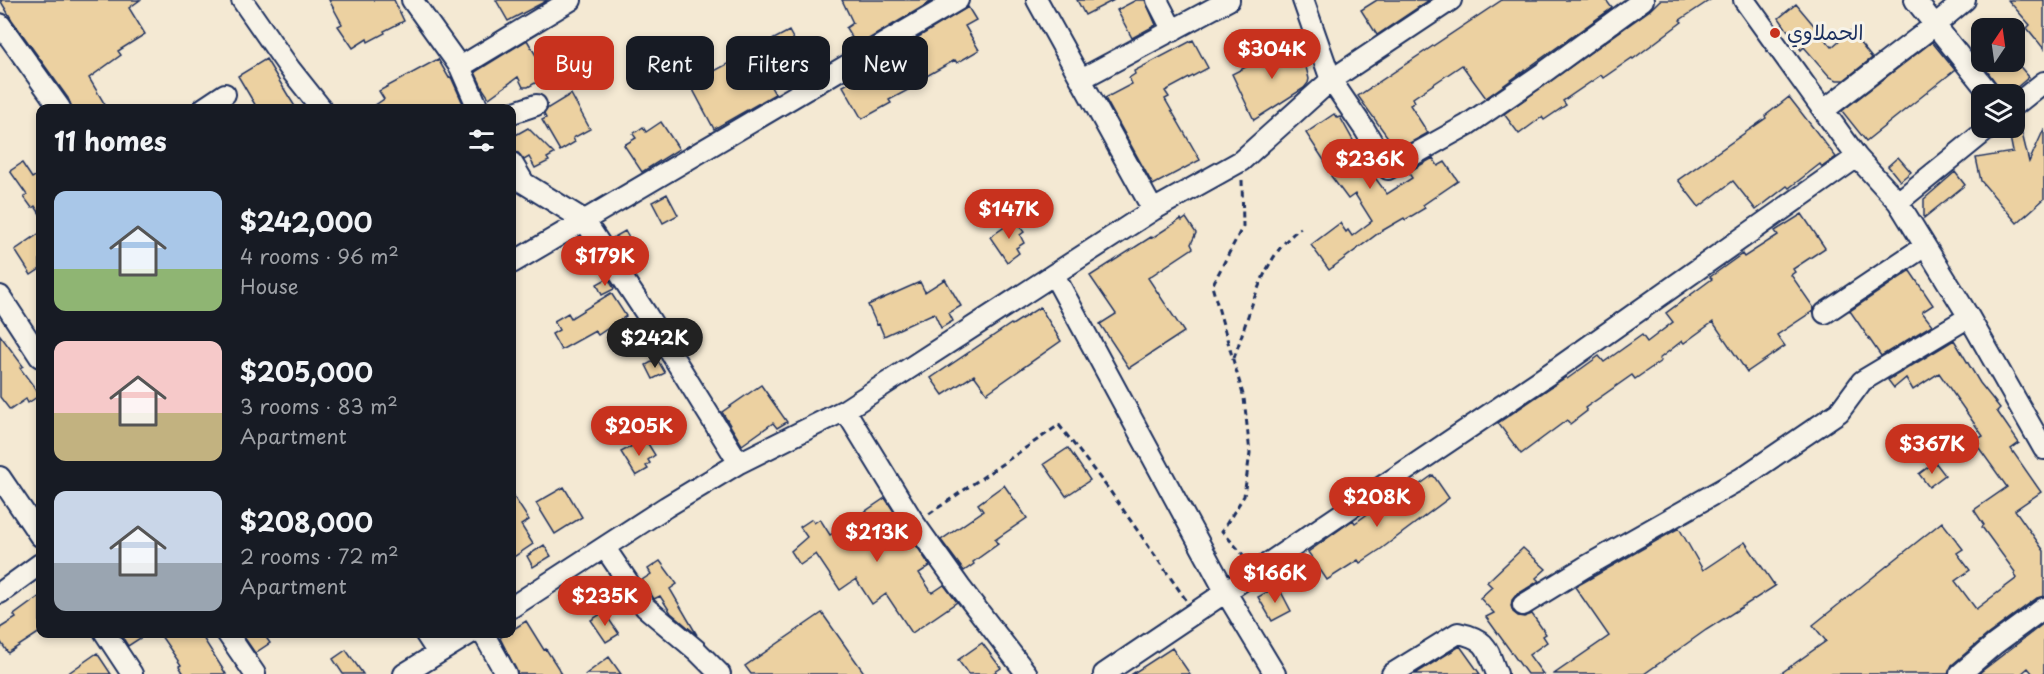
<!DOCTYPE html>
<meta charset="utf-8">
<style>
body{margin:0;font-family:"Playpen Sans","Playpen Sans Arabic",sans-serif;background:#242831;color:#f1f3f6;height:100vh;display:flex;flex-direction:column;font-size:22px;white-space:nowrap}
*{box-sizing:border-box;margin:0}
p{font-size:20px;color:#9ea1a6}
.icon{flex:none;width:33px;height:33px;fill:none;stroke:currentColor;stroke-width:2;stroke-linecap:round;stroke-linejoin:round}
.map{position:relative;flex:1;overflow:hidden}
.sheet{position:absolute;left:36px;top:104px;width:480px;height:534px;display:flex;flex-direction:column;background:#171b24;border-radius:12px;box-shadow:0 3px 9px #0003}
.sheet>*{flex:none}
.guide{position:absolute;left:534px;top:36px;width:570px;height:54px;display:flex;gap:12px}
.needle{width:39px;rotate:13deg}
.fabs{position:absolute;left:1971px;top:18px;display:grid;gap:12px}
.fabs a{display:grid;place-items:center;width:54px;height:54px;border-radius:12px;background:#171b24;box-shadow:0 3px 9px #0003;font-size:30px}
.price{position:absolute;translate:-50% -51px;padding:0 14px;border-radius:21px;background:#c8321e;color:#fff;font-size:20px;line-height:39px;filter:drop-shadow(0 2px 3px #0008)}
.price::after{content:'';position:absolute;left:50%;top:36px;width:18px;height:14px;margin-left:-9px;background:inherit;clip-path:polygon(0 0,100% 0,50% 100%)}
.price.active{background:#222;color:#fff}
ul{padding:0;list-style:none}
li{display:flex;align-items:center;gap:18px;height:150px;padding:0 18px}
li span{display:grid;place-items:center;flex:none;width:168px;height:120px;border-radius:12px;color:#555}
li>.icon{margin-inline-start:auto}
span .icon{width:72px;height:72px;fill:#fffc;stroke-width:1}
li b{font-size:26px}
h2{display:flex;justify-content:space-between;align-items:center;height:72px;padding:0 18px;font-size:26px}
.pill{padding:0 21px;border-radius:12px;background:#171b24;box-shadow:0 3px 9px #0003;font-size:21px;line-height:54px}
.pill.active{background:#c8321e;color:#fff}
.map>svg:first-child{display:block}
</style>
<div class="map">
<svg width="2044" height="674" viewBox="0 0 2044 674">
<rect width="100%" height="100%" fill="#f4e9d3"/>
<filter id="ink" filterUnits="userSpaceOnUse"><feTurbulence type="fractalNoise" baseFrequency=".0167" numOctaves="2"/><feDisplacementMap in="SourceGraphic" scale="12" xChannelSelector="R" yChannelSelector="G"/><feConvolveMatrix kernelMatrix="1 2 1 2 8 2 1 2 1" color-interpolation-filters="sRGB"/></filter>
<g filter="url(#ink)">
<path fill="#ecd1a1" stroke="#1b2f5e" stroke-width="1.5" d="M 0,0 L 140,0 L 129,8 L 145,34 L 118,51 L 121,55 L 89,78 L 107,108 L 72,108 L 68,98 L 12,20 Z
M 329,0 L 394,0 L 404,21 L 384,31 L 385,33 L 368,42 L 367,39 L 353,48 L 338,26 L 342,24 Z
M 496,0 L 548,0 L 508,21 Z
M 842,0 L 934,0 L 857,46 L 846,28 L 853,23 Z
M 1077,0 L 1114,0 L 1085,15 Z
M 1136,0 L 1145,0 L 1156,25 L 1132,38 L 1117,10 Z
M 1377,0 L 1429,0 L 1377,35 L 1361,10 Z
M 1502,0 L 1606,0 L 1612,8 L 1486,98 L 1462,65 L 1413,98 L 1415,102 L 1410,105 L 1428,133 L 1397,150 L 1358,96 Z
M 1660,0 L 1710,0 L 1680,20 L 1682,22 L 1633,59 L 1632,58 L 1603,78 L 1601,75 L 1563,101 L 1566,105 L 1544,120 L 1542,117 L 1519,134 L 1504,114 L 1650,10 Z
M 2008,0 L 2044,0 L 2044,49 L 2027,28 L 2030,25 Z
M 1796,4 L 1832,47 L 1850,31 L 1872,58 L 1844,80 L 1837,80 L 1830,77 L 1804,47 L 1801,50 L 1779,18 Z
M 968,7 L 976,20 L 965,26 L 979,50 L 957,63 L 955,60 L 923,78 L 925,81 L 889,100 L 891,103 L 862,119 L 843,86 L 873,70 L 874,73 L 916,51 L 910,42 Z
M 789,31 L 801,53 L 763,73 L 775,94 L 714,129 L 690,84 Z
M 527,40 L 548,76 L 528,87 L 523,87 L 518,77 L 489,98 L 483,89 L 475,72 Z
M 1193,40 L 1208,68 L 1165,91 L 1169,97 L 1165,99 L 1200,160 L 1153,185 L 1105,98 L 1132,84 L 1129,78 L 1135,74 L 1134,71 Z
M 1932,42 L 1955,70 L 1866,141 L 1842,111 Z
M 1293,43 L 1306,67 L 1309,79 L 1308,83 L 1304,88 L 1254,120 L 1232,74 Z
M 266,59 L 289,97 L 296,108 L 257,108 L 238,76 Z
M 438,59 L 449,78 L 451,77 L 465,108 L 371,108 L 384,99 L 379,91 Z
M 1998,62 L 2016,62 L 2029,77 L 2009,94 L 2002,94 L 1999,87 L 1987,71 Z
M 571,94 L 590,129 L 573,138 L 575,142 L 560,151 L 542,120 L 546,118 L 544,114 L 548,108 Z
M 1789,97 L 1836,157 L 1822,167 L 1820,164 L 1789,188 L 1787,186 L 1756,210 L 1733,181 L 1699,207 L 1678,180 L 1766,118 L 1765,116 Z
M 1334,114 L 1337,118 L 1340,117 L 1354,142 L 1369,162 L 1365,164 L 1387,194 L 1412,178 L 1408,172 L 1433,158 L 1438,166 L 1445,162 L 1458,181 L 1423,205 L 1425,208 L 1405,220 L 1404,218 L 1380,232 L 1329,270 L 1311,245 L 1340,223 L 1346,232 L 1348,230 L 1352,236 L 1372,221 L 1355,194 L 1348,199 L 1331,176 L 1333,174 L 1306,133 Z
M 661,122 L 679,149 L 642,172 L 624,145 L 636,138 L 633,134 L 643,127 L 646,132 Z
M 528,128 L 554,154 L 547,158 L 549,161 L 535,168 L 529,157 L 524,160 L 518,153 L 512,151 L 512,137 Z
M 2021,129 L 2029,162 L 2044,129 L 2044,199 L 2017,223 L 1981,181 L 1976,158 L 2013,152 L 2009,132 Z
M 1898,157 L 1911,172 L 1900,181 L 1888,166 Z
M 22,163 L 32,178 L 40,173 L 40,214 L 35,206 L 32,208 L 24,197 L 27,195 L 10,171 Z
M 1955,172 L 1965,185 L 1924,218 L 1924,199 Z
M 667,194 L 678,215 L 663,223 L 652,202 Z
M 1802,214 L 1825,248 L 1793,269 L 1795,272 L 1791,275 L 1814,308 L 1813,311 L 1777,335 L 1785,346 L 1747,372 L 1713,322 L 1684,343 L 1682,341 L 1659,359 L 1661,361 L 1635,379 L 1632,375 L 1585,408 L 1587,411 L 1570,424 L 1567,420 L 1521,454 L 1498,423 L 1566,377 L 1567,379 L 1599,356 L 1604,362 L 1642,335 L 1647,342 L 1673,322 L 1666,313 L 1712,279 L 1710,277 L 1742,254 L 1744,257 L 1778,235 L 1775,231 Z
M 1186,218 L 1196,233 L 1191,244 L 1193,248 L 1148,278 L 1184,332 L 1129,368 L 1100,324 L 1116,314 L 1090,276 L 1151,237 L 1152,238 L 1181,219 L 1182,221 Z
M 1015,220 L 1024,232 L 1020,235 L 1024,243 L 1016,248 L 1019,253 L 1007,262 L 990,237 Z
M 625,231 L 633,245 L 628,247 L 632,254 L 624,258 L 611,239 Z
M 40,233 L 40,269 L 31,275 L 15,250 Z
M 1910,271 L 1933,305 L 1922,312 L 1932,325 L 1881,356 L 1850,311 Z
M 608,278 L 614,289 L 602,295 L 597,284 Z
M 945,279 L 961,306 L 949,313 L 953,321 L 941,328 L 934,313 L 884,336 L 879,324 L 877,325 L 868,305 L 920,282 L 925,292 Z
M 611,293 L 626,316 L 598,335 L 595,331 L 561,350 L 552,334 L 559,330 L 554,321 L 568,313 L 571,318 Z
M 1040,307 L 1061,341 L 987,393 L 974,375 L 943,395 L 931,378 L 1011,324 L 1012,325 Z
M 0,335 L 23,366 L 20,368 L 40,395 L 28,403 L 26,399 L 10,410 L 0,397 Z
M 1954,340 L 1980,383 L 2000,408 L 1997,411 L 2019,443 L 2011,449 L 2041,492 L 2015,510 L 2044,551 L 2044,596 L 2037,598 L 1987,635 L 1952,665 L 1948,674 L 1780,674 L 1826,641 L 1813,625 L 1942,522 L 1963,549 L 1957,553 L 1970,570 L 1955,581 L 1976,609 L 2017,578 L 2014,574 L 2015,572 L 1982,527 L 1984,525 L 1974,510 L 2007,487 L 1974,441 L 1983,436 L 1939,373 L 1913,390 L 1906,378 L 1894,388 L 1888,380 Z
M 657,359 L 665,373 L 653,379 L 646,365 Z
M 761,385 L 787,422 L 777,428 L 773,423 L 742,445 L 722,412 Z
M 645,439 L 655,455 L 648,460 L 650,463 L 646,466 L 648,469 L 636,476 L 621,452 Z
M 1068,448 L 1090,480 L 1066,496 L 1044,464 Z
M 1935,462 L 1945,475 L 1929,487 L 1919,474 Z
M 1433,475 L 1449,498 L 1381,549 L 1360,563 L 1358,560 L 1327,580 L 1308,552 L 1353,520 L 1355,523 L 1398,492 L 1402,497 Z
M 1004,485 L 1027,518 L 995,540 L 998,544 L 973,562 L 974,564 L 964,571 L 941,540 L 983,511 L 978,504 Z
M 564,487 L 582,517 L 555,534 L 536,503 Z
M 512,494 L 529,520 L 521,525 L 533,544 L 512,558 Z
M 885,498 L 930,566 L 919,573 L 932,593 L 944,585 L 957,602 L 912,633 L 886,594 L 872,604 L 856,579 L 840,590 L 816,554 L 800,565 L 791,551 L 807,537 L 800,527 L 812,519 L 814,523 L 820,519 L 830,535 Z
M 1679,528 L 1703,570 L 1745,542 L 1775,586 L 1706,630 L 1644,674 L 1554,674 L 1609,636 L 1575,587 Z
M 544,545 L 551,556 L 533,567 L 527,556 Z
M 1523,548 L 1546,569 L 1536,578 L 1539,581 L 1516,595 L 1512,600 L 1511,606 L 1513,612 L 1518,616 L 1524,617 L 1532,614 L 1546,634 L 1543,636 L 1547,642 L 1529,655 L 1543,674 L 1527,674 L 1486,617 L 1494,613 L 1480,598 L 1492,587 L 1487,582 Z
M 660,561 L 677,584 L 670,589 L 697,635 L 671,613 L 660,596 L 654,599 L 642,580 L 651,574 L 648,569 Z
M 1278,586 L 1291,611 L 1272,621 L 1258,597 Z
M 40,596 L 40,632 L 8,653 L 0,641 L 0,628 L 16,618 L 14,615 Z
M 604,612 L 619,634 L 606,642 L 591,620 Z
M 822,613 L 865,674 L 751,674 L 745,666 Z
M 526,621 L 544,650 L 546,649 L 562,674 L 518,674 L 500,638 L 507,633 L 512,633 L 512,630 Z
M 2044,623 L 2044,674 L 2033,674 L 2028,668 L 2021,674 L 1978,674 Z
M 125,633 L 148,633 L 128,646 L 121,635 Z
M 159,633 L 200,633 L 226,674 L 184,674 L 179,666 L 181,665 Z
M 250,633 L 263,633 L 270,643 L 255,653 L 244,637 Z
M 982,643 L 1001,668 L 992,674 L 968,674 L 958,660 Z
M 1460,646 L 1480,674 L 1415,674 Z
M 1172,648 L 1190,674 L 1132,674 Z
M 346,650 L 363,674 L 343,674 L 333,659 Z
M 97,653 L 111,674 L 67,674 Z
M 609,657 L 621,674 L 586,674 Z"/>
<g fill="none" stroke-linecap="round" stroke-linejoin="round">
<defs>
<path id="minor" d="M 242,0 L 290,69 L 321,108
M 412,0 L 460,67 L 478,108
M 1037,0 L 1153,210
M 1157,0 L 1173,31
M 1303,0 L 1331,80 L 1365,130 L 1388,169 L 1467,125 L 1543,73 L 1643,0
M 1744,0 L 1857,157 L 1898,202 L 1969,317 L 2044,449
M 1915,0 L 1990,94
M 0,24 L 60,108
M 460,67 L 571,0
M 1081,79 L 1229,0
M 2014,106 L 2044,82
M 204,108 L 225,94
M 1824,110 L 1935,25 L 1965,0
M 512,113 L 536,105
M 512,163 L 524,183 L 584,220 L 647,315 L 739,463
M 1898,202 L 1989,128
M 512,263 L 958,0
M 1054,275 L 1225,591 L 1275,674
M 0,296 L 40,357
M 1825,313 L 1925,246
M 845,410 L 915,524 L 960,587 L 1027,674
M 0,477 L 40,536
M 605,548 L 645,607 L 696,650 L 720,674
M 0,593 L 40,564
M 1523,605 L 1585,567 L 1742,478 L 1839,412 L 1862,381 L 1969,317
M 512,607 L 666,507 L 739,463 L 845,410 L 1153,210 L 1241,161 L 1331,80 L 1451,0
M 105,633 L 132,674
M 227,633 L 255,674
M 425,633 L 438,653
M 483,633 L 506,674
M 404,674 L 471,633
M 1104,674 L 1552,372 L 1857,157
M 1392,674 L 1458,633 C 1488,639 1487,649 1497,674
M 1960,674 L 1995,644 L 2044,608"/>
</defs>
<use href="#minor" stroke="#1b2f5e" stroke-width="24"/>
<path stroke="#1b2f5e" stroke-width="3" stroke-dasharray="6 4.5" stroke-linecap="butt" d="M 1242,180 L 1243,226 L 1212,286 L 1244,398 L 1250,453 L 1244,496 L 1222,531 L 1245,557
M 1234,358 C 1249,316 1263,253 1301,228
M 929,514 L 1059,425 L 1110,491 L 1186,600"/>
<use href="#minor" stroke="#f7f3e8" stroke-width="20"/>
</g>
</g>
<circle fill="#c8321e" stroke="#f7f3e8" stroke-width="2" cx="1775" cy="33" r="6"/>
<g text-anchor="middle" stroke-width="6" stroke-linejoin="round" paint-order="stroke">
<g font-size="21" fill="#1b2f5e" stroke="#f7f3e8" text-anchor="start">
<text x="1787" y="40">الحملاوي</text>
</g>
</g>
</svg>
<div class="fabs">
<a><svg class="needle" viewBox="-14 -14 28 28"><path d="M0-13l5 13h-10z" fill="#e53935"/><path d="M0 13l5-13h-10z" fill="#9ea1a6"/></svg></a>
<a><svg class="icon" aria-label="layers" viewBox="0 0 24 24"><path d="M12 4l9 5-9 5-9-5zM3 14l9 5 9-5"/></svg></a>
</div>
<b class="price" style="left:1272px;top:80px">$304K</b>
<b class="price" style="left:1370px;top:190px">$236K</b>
<b class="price" style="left:1009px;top:240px">$147K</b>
<b class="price" style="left:605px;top:287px">$179K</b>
<b class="price active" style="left:655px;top:369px">$242K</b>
<b class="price" style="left:639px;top:457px">$205K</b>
<b class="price" style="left:1932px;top:475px">$367K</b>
<b class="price" style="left:1377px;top:528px">$208K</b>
<b class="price" style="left:877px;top:563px">$213K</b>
<b class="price" style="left:1275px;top:604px">$166K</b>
<b class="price" style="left:605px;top:627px">$235K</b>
<div class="guide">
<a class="pill active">Buy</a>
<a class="pill">Rent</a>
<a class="pill">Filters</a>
<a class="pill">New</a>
</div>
<section class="sheet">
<h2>11 homes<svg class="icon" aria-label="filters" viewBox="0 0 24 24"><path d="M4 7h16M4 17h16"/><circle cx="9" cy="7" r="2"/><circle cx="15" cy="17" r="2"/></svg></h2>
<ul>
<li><span style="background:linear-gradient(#a9c7e8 65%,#8fb573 0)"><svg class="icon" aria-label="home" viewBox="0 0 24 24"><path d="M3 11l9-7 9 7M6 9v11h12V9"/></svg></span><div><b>$242,000</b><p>4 rooms · 96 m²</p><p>House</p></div></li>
<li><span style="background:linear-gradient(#f6c9c9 60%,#c2b280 0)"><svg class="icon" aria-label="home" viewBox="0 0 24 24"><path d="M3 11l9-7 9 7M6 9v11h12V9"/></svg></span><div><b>$205,000</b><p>3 rooms · 83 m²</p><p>Apartment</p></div></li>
<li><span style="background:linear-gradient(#c9d6e8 60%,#9aa5b1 0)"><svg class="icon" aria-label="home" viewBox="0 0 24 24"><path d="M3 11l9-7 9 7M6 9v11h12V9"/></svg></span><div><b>$208,000</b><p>2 rooms · 72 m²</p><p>Apartment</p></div></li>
</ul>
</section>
</div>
